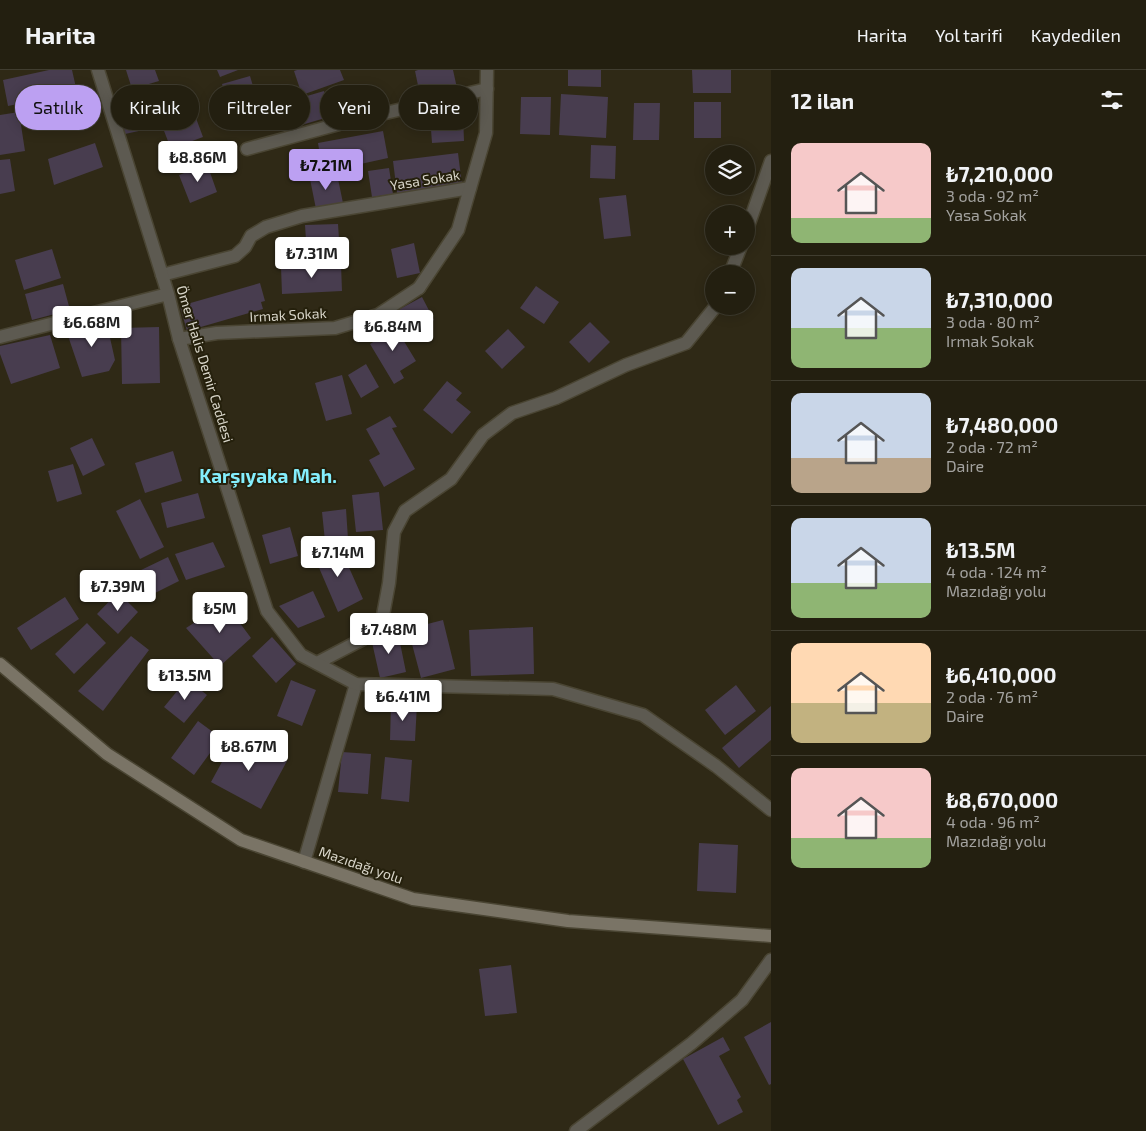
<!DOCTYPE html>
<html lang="tr">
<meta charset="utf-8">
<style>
body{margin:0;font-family:"Exo 2",sans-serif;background:#2b2719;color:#f1f3f6;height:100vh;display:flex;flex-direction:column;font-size:19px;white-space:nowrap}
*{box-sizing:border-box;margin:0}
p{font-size:16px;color:#a3a29f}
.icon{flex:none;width:28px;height:28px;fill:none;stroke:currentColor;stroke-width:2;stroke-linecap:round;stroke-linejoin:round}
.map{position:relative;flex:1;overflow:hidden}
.sheet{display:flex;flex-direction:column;background:#231f10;width:375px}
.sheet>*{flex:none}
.banner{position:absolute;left:15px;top:15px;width:475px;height:45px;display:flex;gap:10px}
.fabs{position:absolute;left:705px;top:75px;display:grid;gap:10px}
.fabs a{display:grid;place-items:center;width:50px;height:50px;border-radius:50%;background:#231f10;box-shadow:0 2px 12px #0003,0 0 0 1px #403d30;font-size:25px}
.price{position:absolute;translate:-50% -42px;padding:0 11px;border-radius:5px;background:#fff;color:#222;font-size:16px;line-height:32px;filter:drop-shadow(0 1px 2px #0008)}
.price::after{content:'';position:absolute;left:50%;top:30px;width:15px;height:11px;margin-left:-8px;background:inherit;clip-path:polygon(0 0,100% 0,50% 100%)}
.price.on{background:#bca0f2;color:#111}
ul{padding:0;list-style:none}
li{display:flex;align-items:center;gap:15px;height:125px;padding:0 20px}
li+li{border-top:1px solid #403d30}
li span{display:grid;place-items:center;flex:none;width:140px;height:100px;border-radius:10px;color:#555}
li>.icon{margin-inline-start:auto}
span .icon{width:60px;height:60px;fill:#fffc;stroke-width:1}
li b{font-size:21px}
h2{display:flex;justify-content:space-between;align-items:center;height:60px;padding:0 20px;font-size:21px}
.chip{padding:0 18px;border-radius:22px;background:#231f10;box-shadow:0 2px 12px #0003,0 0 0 1px #403d30;font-size:18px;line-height:45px}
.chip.on{background:#bca0f2;color:#111}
header{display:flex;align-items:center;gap:30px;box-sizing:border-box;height:70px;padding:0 25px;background:#231f10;border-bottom:1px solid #403d30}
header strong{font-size:24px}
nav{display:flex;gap:28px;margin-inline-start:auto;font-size:18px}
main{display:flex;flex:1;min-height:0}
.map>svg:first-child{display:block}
</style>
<header>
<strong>Harita</strong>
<nav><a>Harita</a><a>Yol tarifi</a><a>Kaydedilen</a></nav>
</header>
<main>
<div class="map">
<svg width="771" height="1061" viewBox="0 0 771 1061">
<rect width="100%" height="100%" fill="#2f2916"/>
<path fill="#483d4f" d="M 49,0 L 72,0 L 77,22 L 8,36 L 3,10 Z
M 126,0 L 155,0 L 159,11 L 132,19 Z
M 217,0 L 238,0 L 220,7 Z
M 297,0 L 340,0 L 344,10 L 302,25 L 294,1 Z
M 418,0 L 453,0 L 457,18 L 420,25 L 415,1 Z
M 568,0 L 601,0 L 601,17 L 568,16 Z
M 692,0 L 731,0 L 731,23 L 693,23 Z
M 250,6 L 258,33 L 230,41 L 222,14 Z
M 149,20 L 157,57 L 125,64 L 117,28 Z
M 324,21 L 332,46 L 298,56 L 290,31 Z
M 561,24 L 608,27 L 606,68 L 559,65 Z
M 521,27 L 551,27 L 550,65 L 520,64 Z
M 694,32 L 721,32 L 721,68 L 694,68 Z
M 634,33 L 660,33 L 659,70 L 633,70 Z
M 193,40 L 203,67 L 171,79 L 161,53 Z
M 19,42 L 25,81 L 0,85 L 0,45 Z
M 463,44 L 464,71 L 432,73 L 430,46 Z
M 383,61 L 388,88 L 356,95 L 322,98 L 318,73 Z
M 95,73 L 103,97 L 54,115 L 48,89 Z
M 591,75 L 616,76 L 615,109 L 590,108 Z
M 458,83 L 462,115 L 397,123 L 393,91 Z
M 10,89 L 15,121 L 0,124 L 0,90 Z
M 207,94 L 217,122 L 190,133 L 179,105 Z
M 389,98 L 393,124 L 372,127 L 368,101 Z
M 337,104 L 343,133 L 316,139 L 310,109 Z
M 626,125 L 631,166 L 604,169 L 599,128 Z
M 338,154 L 340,184 L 307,186 L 305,155 Z
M 414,173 L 420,203 L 397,208 L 391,179 Z
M 52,179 L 61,208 L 24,220 L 15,190 Z
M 341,194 L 342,221 L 282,224 L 281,197 Z
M 260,213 L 265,231 L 261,232 L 263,239 L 187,261 L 180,236 Z
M 63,214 L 70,240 L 32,250 L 25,224 Z
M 536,216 L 559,232 L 544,254 L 520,238 Z
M 422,227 L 434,250 L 410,263 L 398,240 Z
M 106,250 L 115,290 L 109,301 L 82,307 L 66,260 Z
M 391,250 L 416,291 L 400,301 L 404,308 L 394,314 L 370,274 L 383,266 L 378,258 Z
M 590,252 L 610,272 L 589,293 L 569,272 Z
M 159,257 L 160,313 L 122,314 L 121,258 Z
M 508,259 L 525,277 L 502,299 L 485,281 Z
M 50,265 L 60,298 L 11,314 L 0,284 L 0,276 Z
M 366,294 L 379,317 L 361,328 L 348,305 Z
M 342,305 L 352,344 L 326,351 L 315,313 Z
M 447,311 L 462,323 L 456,330 L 471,342 L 452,364 L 423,340 Z
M 390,346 L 397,357 L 392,358 L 415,399 L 384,417 L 369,390 L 380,384 L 366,359 Z
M 92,368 L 105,395 L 83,406 L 70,378 Z
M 173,381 L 182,411 L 145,423 L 135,393 Z
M 73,394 L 82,424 L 57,432 L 48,401 Z
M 379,422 L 383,460 L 356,462 L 352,425 Z
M 198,423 L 205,448 L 167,458 L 161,433 Z
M 140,429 L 164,477 L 140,489 L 116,441 Z
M 346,439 L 348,469 L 325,471 L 322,442 Z
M 290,457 L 298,486 L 270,494 L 262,465 Z
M 213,472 L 225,497 L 186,510 L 175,484 Z
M 339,475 L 363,529 L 338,542 L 314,486 Z
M 168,487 L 179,511 L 151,525 L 139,501 Z
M 121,519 L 130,527 L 127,531 L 138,542 L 118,564 L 97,544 Z
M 313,521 L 325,547 L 298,558 L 279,536 Z
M 65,527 L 79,549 L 31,580 L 17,558 Z
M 225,533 L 251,568 L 220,596 L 186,558 Z
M 443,550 L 455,599 L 421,608 L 408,559 Z
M 87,553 L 106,573 L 74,604 L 55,584 Z
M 533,557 L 534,604 L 471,606 L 469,560 Z
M 398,563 L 406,602 L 380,608 L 371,568 Z
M 131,566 L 149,580 L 103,641 L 78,621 Z
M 272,567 L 296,594 L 276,613 L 252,586 Z
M 187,609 L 207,625 L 184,653 L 164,637 Z
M 291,610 L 316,620 L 302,656 L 277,646 Z
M 736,615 L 756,641 L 725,665 L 705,640 Z
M 391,633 L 417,634 L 415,671 L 390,670 Z
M 771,636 L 771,670 L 739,698 L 722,678 Z
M 198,651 L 221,668 L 194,705 L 171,688 Z
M 243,667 L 287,691 L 261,739 L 211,712 L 234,670 L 240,674 Z
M 342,682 L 371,684 L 368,724 L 338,722 Z
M 385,687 L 412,690 L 409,732 L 381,729 Z
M 699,773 L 738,775 L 736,823 L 697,821 Z
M 511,895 L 517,943 L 485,946 L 479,899 Z
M 771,952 L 771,1014 L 769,1015 L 744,967 Z
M 723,967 L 730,980 L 719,986 L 741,1027 L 737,1030 L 743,1042 L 718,1055 L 683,989 Z"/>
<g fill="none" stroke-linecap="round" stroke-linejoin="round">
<defs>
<path id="minor" d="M 247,79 L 339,54 L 487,19
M 746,162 L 771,91
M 730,204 L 741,176
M 162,205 L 235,186 L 245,177 L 251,166 L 266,157 L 302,146 L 470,118
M 179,269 L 217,263 L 335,258 L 378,245 L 419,218
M 317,593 L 363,569 L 381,556 L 389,513 L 394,462 L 405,441 L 451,409 L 483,365 L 512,343 L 556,328 L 626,295 L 686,273 L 716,236
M 304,792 L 356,614
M 576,1061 L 692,973 L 742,930 L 771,890"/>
<path id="tertiary" d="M 98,0 L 168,224 L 179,269 L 267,541 L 301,585 L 356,614 L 553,619 L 643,645 L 716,696 L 771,740
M 419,218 L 458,160 L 486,63 L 487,0
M 0,267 L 168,224"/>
<path id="secondary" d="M 0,594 L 107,684 L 241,770 L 413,829 L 568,851 L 771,866"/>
</defs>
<use href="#minor" stroke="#4a4533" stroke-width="15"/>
<use href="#tertiary" stroke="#4a4533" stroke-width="15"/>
<use href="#secondary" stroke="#4a4533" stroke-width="15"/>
<use href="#minor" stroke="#5d5a51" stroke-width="12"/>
<use href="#tertiary" stroke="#5d5a51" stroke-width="12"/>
<use href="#secondary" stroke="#7a7466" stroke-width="12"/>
</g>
<g text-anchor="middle" stroke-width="4" stroke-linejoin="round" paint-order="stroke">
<g font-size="14" fill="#d9d6ca" stroke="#25200c">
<text transform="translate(425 110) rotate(-9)" y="5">Yasa Sokak</text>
<text transform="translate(288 245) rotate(-3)" y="5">Irmak Sokak</text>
<text transform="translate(205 294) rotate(73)" y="5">Ömer Halis Demir Caddesi</text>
<text transform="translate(361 795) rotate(19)" y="5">Mazıdağı yolu</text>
</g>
<g font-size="19" font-weight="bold" fill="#84eefd" stroke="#25200c">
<text x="268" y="413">Karşıyaka Mah.</text>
</g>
</g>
</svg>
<div class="fabs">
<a><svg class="icon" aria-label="layers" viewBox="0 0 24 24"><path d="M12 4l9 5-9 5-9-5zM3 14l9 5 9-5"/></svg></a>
<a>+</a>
<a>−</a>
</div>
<b class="price" style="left:198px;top:113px">₺8.86M</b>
<b class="price on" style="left:326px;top:121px">₺7.21M</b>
<b class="price" style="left:312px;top:209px">₺7.31M</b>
<b class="price" style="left:92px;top:278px">₺6.68M</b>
<b class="price" style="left:393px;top:282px">₺6.84M</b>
<b class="price" style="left:338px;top:508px">₺7.14M</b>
<b class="price" style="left:118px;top:542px">₺7.39M</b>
<b class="price" style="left:220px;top:564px">₺5M</b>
<b class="price" style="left:389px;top:585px">₺7.48M</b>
<b class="price" style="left:185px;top:631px">₺13.5M</b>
<b class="price" style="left:403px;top:652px">₺6.41M</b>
<b class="price" style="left:249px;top:702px">₺8.67M</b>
<div class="banner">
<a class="chip on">Satılık</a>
<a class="chip">Kiralık</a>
<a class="chip">Filtreler</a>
<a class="chip">Yeni</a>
<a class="chip">Daire</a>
</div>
</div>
<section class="sheet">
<h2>12 ilan<svg class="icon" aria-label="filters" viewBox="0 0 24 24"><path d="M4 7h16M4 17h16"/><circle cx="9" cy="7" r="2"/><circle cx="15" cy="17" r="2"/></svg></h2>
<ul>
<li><span style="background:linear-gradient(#f6c9c9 75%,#8fb573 0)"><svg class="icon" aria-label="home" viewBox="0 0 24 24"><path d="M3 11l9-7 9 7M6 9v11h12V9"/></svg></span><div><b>₺7,210,000</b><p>3 oda · 92 m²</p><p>Yasa Sokak</p></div></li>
<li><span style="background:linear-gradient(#c9d6e8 60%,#8fb573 0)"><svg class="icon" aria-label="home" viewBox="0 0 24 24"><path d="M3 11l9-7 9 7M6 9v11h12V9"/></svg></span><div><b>₺7,310,000</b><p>3 oda · 80 m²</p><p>Irmak Sokak</p></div></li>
<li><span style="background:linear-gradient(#c9d6e8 65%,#b9a48a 0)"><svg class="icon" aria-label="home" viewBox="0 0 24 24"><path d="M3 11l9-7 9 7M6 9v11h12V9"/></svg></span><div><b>₺7,480,000</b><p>2 oda · 72 m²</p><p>Daire</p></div></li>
<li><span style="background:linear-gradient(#c9d6e8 65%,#8fb573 0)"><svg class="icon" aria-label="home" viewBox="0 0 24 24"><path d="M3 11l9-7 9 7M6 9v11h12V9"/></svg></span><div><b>₺13.5M</b><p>4 oda · 124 m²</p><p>Mazıdağı yolu</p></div></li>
<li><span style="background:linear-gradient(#ffd9b3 60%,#c2b280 0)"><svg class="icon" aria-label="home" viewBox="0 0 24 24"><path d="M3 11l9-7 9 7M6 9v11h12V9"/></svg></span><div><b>₺6,410,000</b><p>2 oda · 76 m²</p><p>Daire</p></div></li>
<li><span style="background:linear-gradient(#f6c9c9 70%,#8fb573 0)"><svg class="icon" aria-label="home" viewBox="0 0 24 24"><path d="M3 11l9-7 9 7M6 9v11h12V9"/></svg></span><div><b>₺8,670,000</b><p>4 oda · 96 m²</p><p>Mazıdağı yolu</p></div></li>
</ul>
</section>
</main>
